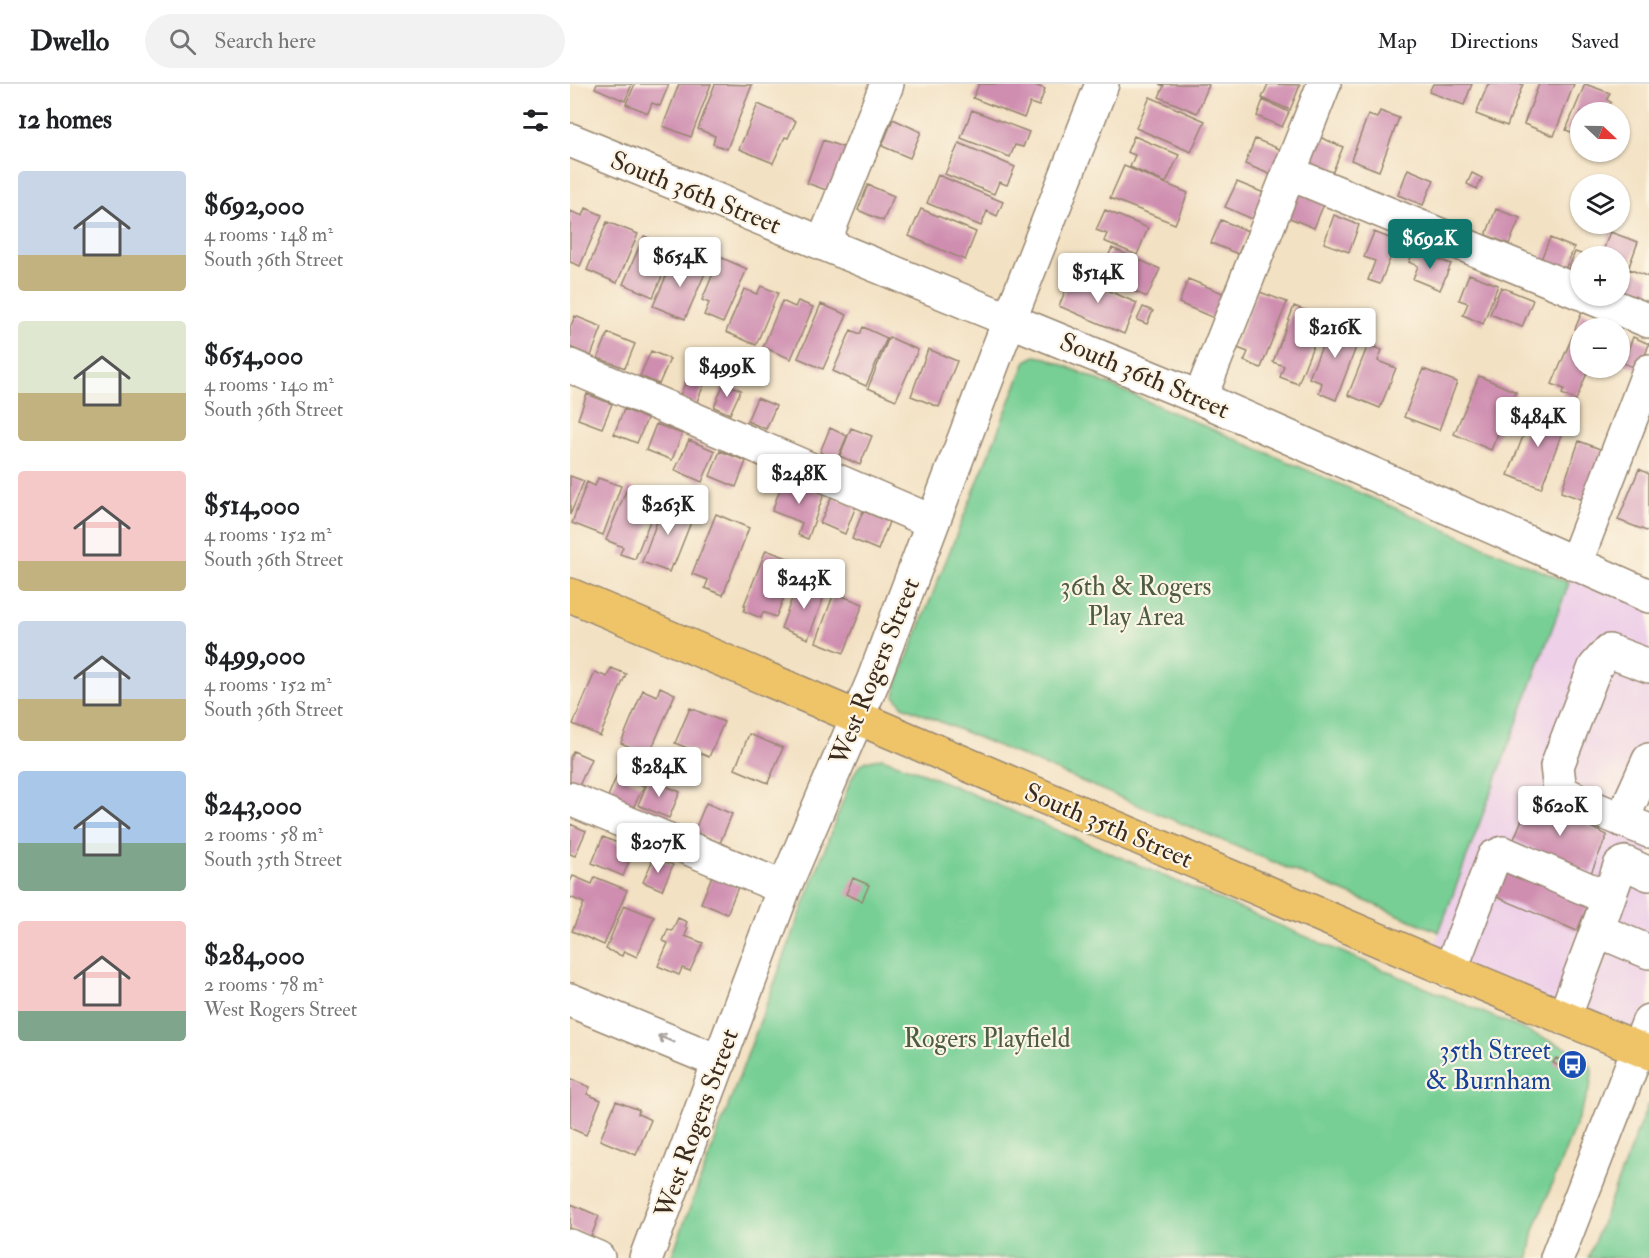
<!DOCTYPE html>
<meta charset="utf-8">
<style>
body{margin:0;font-family:"IM FELL Double Pica",serif;background:#f2f2f2;color:#202124;height:100vh;display:flex;flex-direction:column;font-size:22px;white-space:nowrap}
*{box-sizing:border-box;margin:0}
p{font-size:20px;color:#757577}
.icon{flex:none;width:33px;height:33px;fill:none;stroke:currentColor;stroke-width:2;stroke-linecap:round;stroke-linejoin:round}
.map{position:relative;flex:1;overflow:hidden}
.sheet{display:flex;flex-direction:column;background:#fff;width:570px}
.sheet>*{flex:none}
.needle{width:39px;rotate:112deg}
.controls{position:absolute;left:1000px;top:18px;display:grid;gap:12px}
.controls a{display:grid;place-items:center;width:60px;height:60px;border-radius:50%;background:#fff;box-shadow:0 2px 4px #0004;font-size:30px}
.price{position:absolute;translate:-50% -51px;padding:0 14px;border-radius:6px;background:#fff;color:#222;font-size:20px;line-height:39px;filter:drop-shadow(0 2px 3px #0008)}
.price::after{content:'';position:absolute;left:50%;top:36px;width:18px;height:14px;margin-left:-9px;background:inherit;clip-path:polygon(0 0,100% 0,50% 100%)}
.price.active{background:#0f766e;color:#fff}
ul{padding:0;list-style:none}
li{display:flex;align-items:center;gap:18px;height:150px;padding:0 18px}
li span{display:grid;place-items:center;flex:none;width:168px;height:120px;border-radius:6px;color:#555}
li>.icon{margin-inline-start:auto}
span .icon{width:72px;height:72px;fill:#fffc;stroke-width:1}
li b{font-size:26px}
h2{display:flex;justify-content:space-between;align-items:center;height:72px;padding:0 18px;font-size:26px}
header{display:flex;align-items:center;gap:36px;box-sizing:border-box;height:84px;padding:0 30px;background:#fff;border-bottom:2px solid #e0e0e0}
header strong{font-size:28px}
nav{display:flex;gap:33px;margin-inline-start:auto;font-size:21px}
.search{width:420px;height:54px;background:#f2f2f2;display:flex;align-items:center;gap:15px;box-sizing:border-box;padding:0 21px;border-radius:33px;color:#757577;font-size:22px}
main{display:flex;flex:1;min-height:0}
.map>svg:first-child{display:block}
</style>
<header>
<strong>Dwello</strong>
<div class="search"><svg class="icon" aria-label="search" viewBox="0 0 24 24"><circle cx="10" cy="10" r="6"/><path d="M15 15l6 6"/></svg>Search here</div>
<nav><a>Map</a><a>Directions</a><a>Saved</a></nav>
</header>
<main>
<section class="sheet">
<h2>12 homes<svg class="icon" aria-label="filters" viewBox="0 0 24 24"><path d="M4 7h16M4 17h16"/><circle cx="9" cy="7" r="2"/><circle cx="15" cy="17" r="2"/></svg></h2>
<ul>
<li><span style="background:linear-gradient(#c9d6e8 70%,#c2b280 0)"><svg class="icon" aria-label="home" viewBox="0 0 24 24"><path d="M3 11l9-7 9 7M6 9v11h12V9"/></svg></span><div><b>$692,000</b><p>4 rooms · 148 m²</p><p>South 36th Street</p></div></li>
<li><span style="background:linear-gradient(#dfe7d0 60%,#c2b280 0)"><svg class="icon" aria-label="home" viewBox="0 0 24 24"><path d="M3 11l9-7 9 7M6 9v11h12V9"/></svg></span><div><b>$654,000</b><p>4 rooms · 140 m²</p><p>South 36th Street</p></div></li>
<li><span style="background:linear-gradient(#f6c9c9 75%,#c2b280 0)"><svg class="icon" aria-label="home" viewBox="0 0 24 24"><path d="M3 11l9-7 9 7M6 9v11h12V9"/></svg></span><div><b>$514,000</b><p>4 rooms · 152 m²</p><p>South 36th Street</p></div></li>
<li><span style="background:linear-gradient(#c9d6e8 65%,#c2b280 0)"><svg class="icon" aria-label="home" viewBox="0 0 24 24"><path d="M3 11l9-7 9 7M6 9v11h12V9"/></svg></span><div><b>$499,000</b><p>4 rooms · 152 m²</p><p>South 36th Street</p></div></li>
<li><span style="background:linear-gradient(#a9c7e8 60%,#7fa58c 0)"><svg class="icon" aria-label="home" viewBox="0 0 24 24"><path d="M3 11l9-7 9 7M6 9v11h12V9"/></svg></span><div><b>$243,000</b><p>2 rooms · 58 m²</p><p>South 35th Street</p></div></li>
<li><span style="background:linear-gradient(#f6c9c9 75%,#7fa58c 0)"><svg class="icon" aria-label="home" viewBox="0 0 24 24"><path d="M3 11l9-7 9 7M6 9v11h12V9"/></svg></span><div><b>$284,000</b><p>2 rooms · 78 m²</p><p>West Rogers Street</p></div></li>
</ul>
</section>
<div class="map">
<svg width="1079" height="1174" viewBox="0 0 1079 1174">
<rect width="100%" height="100%" fill="#fcf5e5"/>
<filter id="ink" filterUnits="userSpaceOnUse"><feTurbulence type="fractalNoise" baseFrequency=".0167" numOctaves="2"/><feDisplacementMap in="SourceGraphic" scale="12" xChannelSelector="R" yChannelSelector="G"/><feConvolveMatrix kernelMatrix="1 2 1 2 8 2 1 2 1" color-interpolation-filters="sRGB"/></filter>
<filter id="wash" filterUnits="userSpaceOnUse"><feTurbulence type="fractalNoise" baseFrequency=".008" numOctaves="4" result="noise"/><feDisplacementMap in="SourceGraphic" scale="24" xChannelSelector="R" yChannelSelector="G"/><feGaussianBlur stdDeviation="1.35" result="paint"/><feColorMatrix in="noise" values="0 0 0 0 0 0 0 0 0 0 0 0 0 0 0 0 0 1.4 0 .05"/><feComposite in="paint" operator="in"/></filter>
<g filter="url(#wash)">
<rect width="100%" height="100%" fill="#f3e1c3"/>
<path fill="#eed0e8" d="M 1005,480 L 1079,512 L 1079,969 L 858,877 Z"/>
<path fill="#77cf95" stroke="#597c5a" stroke-width="1.5" d="M 465,272 L 477,274 L 999,499 L 869,848 L 333,622 L 325,613 L 327,599 L 456,277 Z
M 312,674 L 353,689 L 1006,968 C 1024,978 1024,985 1020,1004 L 964,1146 L 959,1174 L 101,1174 L 280,698 C 288,680 292,676 312,674 Z
M 1079,1020 L 1079,1174 L 1018,1174 L 1077,1022 Z"/>
<g id="blocks">
<path fill="#cf8eb0" d="M 27,0 L 62,0 L 55,17 L 25,4 Z
M 65,0 L 99,0 L 90,22 L 82,19 L 78,29 L 56,20 Z
M 109,0 L 141,0 L 121,53 L 93,42 Z
M 145,0 L 182,1 L 157,65 L 143,60 L 145,52 L 128,45 Z
M 409,0 L 462,0 L 475,5 L 469,22 L 460,19 L 454,34 L 403,14 Z
M 589,0 L 637,0 L 639,1 L 627,29 L 589,13 L 594,2 Z
M 698,0 L 730,1 L 720,26 L 692,14 Z
M 863,0 L 902,0 L 894,21 L 859,8 Z
M 918,0 L 953,0 L 937,42 L 906,30 Z
M 969,0 L 1004,0 L 984,52 L 954,40 Z
M 1015,0 L 1040,9 L 1037,16 L 1041,18 L 1036,28 L 1011,28 L 1011,52 L 996,46 Z
M 580,13 L 635,37 L 621,68 L 566,44 Z
M 693,16 L 719,28 L 712,43 L 687,32 Z
M 188,20 L 226,37 L 218,54 L 215,53 L 203,79 L 169,65 Z
M 402,26 L 459,48 L 453,63 L 445,61 L 440,73 L 391,54 Z
M 810,27 L 829,34 L 809,87 L 781,76 L 798,31 L 807,34 Z
M 323,35 L 351,48 L 340,74 L 312,62 Z
M 564,52 L 609,71 L 596,99 L 560,83 L 565,71 L 557,68 Z
M 747,52 L 773,63 L 761,92 L 735,81 Z
M 685,55 L 712,66 L 702,91 L 675,80 Z
M 253,56 L 283,67 L 267,110 L 237,99 Z
M 389,59 L 445,83 L 437,101 L 429,98 L 424,110 L 375,90 Z
M 554,82 L 618,109 L 605,140 L 540,114 Z
M 838,85 L 864,96 L 853,121 L 828,111 Z
M 902,89 L 912,94 L 907,105 L 897,100 Z
M 368,91 L 433,118 L 427,132 L 417,127 L 411,142 L 357,119 Z
M 667,98 L 694,109 L 682,135 L 655,123 Z
M 298,101 L 324,112 L 313,137 L 288,126 Z
M 726,107 L 754,120 L 744,144 L 715,132 Z
M 16,124 L 32,131 L 10,182 L 0,178 L 0,127 L 13,132 Z
M 351,125 L 406,148 L 395,176 L 339,152 Z
M 926,125 L 950,134 L 939,160 L 916,151 Z
M 535,126 L 578,144 L 567,171 L 534,157 L 537,150 L 526,146 Z
M 764,131 L 789,141 L 779,168 L 754,159 Z
M 651,136 L 678,147 L 668,170 L 641,159 Z
M 37,138 L 68,150 L 47,199 L 17,186 Z
M 804,148 L 827,157 L 810,200 L 798,196 L 805,177 L 794,173 Z
M 1040,148 L 1068,158 L 1054,196 L 1050,195 L 1050,172 L 1031,172 Z
M 74,152 L 104,165 L 83,213 L 53,200 Z
M 980,154 L 1004,164 L 993,190 L 969,180 Z
M 542,164 L 590,185 L 577,213 L 529,192 Z
M 844,166 L 881,180 L 870,206 L 843,195 L 848,182 L 839,178 Z
M 1005,168 L 1017,172 L 1011,172 L 1011,196 L 996,190 Z
M 150,173 L 177,185 L 153,239 L 134,231 L 139,219 L 132,216 Z
M 104,174 L 136,187 L 115,235 L 83,222 Z
M 1059,185 L 1079,193 L 1079,214 L 1076,222 L 1050,208 Z
M 899,190 L 928,201 L 913,240 L 893,231 L 898,219 L 889,216 Z
M 502,191 L 567,219 L 554,250 L 489,222 Z
M 618,195 L 655,210 L 644,234 L 609,219 Z
M 191,202 L 208,209 L 186,261 L 156,248 L 174,205 L 187,210 Z
M 931,203 L 963,216 L 952,243 L 920,230 Z
M 687,207 L 717,218 L 691,284 L 674,277 L 678,268 L 665,263 Z
M 212,217 L 225,223 L 228,217 L 243,223 L 221,275 L 193,263 Z
M 251,220 L 277,231 L 253,285 L 228,274 Z
M 724,222 L 754,234 L 728,300 L 710,293 L 714,282 L 703,278 Z
M 573,223 L 583,227 L 577,240 L 567,236 Z
M 1012,228 L 1035,237 L 1033,244 L 1011,244 L 1011,248 L 1005,245 Z
M 5,232 L 32,243 L 21,272 L 0,263 L 0,244 Z
M 762,238 L 791,250 L 766,316 L 749,309 L 752,299 L 739,294 Z
M 293,243 L 317,254 L 296,302 L 263,287 L 281,246 L 290,250 Z
M 38,249 L 65,260 L 55,284 L 28,274 Z
M 1003,251 L 1011,254 L 1011,284 L 1019,284 L 1006,316 L 992,310 L 994,305 L 982,300 Z
M 319,253 L 348,266 L 326,316 L 298,304 Z
M 1063,253 L 1079,260 L 1070,286 L 1053,279 Z
M 798,261 L 812,266 L 808,277 L 826,284 L 810,324 L 778,311 Z
M 358,265 L 387,277 L 369,323 L 341,312 Z
M 81,267 L 100,275 L 89,300 L 70,292 Z
M 853,285 L 887,298 L 869,346 L 834,333 Z
M 119,289 L 136,296 L 126,320 L 109,314 Z
M 909,292 L 946,308 L 921,366 L 884,350 Z
M 154,299 L 171,306 L 160,330 L 144,323 Z
M 17,310 L 42,320 L 32,344 L 8,335 Z
M 187,314 L 206,322 L 196,345 L 177,337 Z
M 964,324 L 997,336 L 971,404 L 938,391 Z
M 54,325 L 77,335 L 67,359 L 44,350 Z
M 86,340 L 112,350 L 102,376 L 76,366 Z
M 260,344 L 277,352 L 267,375 L 250,368 Z
M 281,344 L 302,352 L 290,381 L 270,372 Z
M 119,356 L 145,367 L 132,398 L 105,386 Z
M 1009,357 L 1038,368 L 1019,418 L 991,408 Z
M 150,367 L 176,377 L 166,403 L 140,392 Z
M 1069,385 L 1079,390 L 1079,448 L 1048,436 Z
M 0,392 L 14,397 L 0,431 Z
M 28,394 L 51,402 L 33,451 L 2,439 L 17,398 L 25,402 Z
M 214,394 L 254,410 L 238,455 L 228,451 L 232,439 L 202,427 Z
M 58,402 L 89,414 L 65,475 L 50,470 L 53,463 L 36,456 Z
M 262,412 L 286,422 L 275,450 L 250,439 Z
M 95,416 L 125,428 L 104,481 L 102,480 L 99,488 L 72,478 Z
M 293,427 L 319,438 L 308,466 L 282,455 Z
M 146,430 L 179,444 L 153,511 L 135,504 L 138,496 L 122,490 Z
M 196,466 L 228,478 L 206,533 L 193,528 L 191,534 L 174,527 L 176,521 L 174,521 Z
M 229,496 L 256,507 L 238,555 L 211,544 Z
M 264,509 L 293,520 L 274,569 L 246,558 Z
M 41,584 L 56,590 L 30,652 L 3,640 L 25,588 L 37,593 Z
M 90,603 L 105,610 L 79,671 L 51,659 L 73,606 L 87,612 Z
M 120,624 L 154,638 L 139,673 L 105,659 Z
M 179,650 L 213,664 L 198,699 L 165,685 Z
M 3,667 L 21,675 L 9,702 L 0,698 L 0,674 Z
M 47,691 L 74,702 L 62,726 L 37,715 Z
M 79,695 L 110,708 L 99,734 L 68,721 Z
M 959,718 L 994,730 L 1037,751 L 1021,789 L 976,771 L 944,755 Z
M 136,719 L 162,730 L 150,759 L 124,748 Z
M 0,740 L 16,747 L 5,772 L 0,770 Z
M 33,753 L 64,766 L 53,792 L 22,779 Z
M 84,773 L 103,781 L 92,806 L 73,798 Z
M 932,782 L 1019,818 L 1007,847 L 920,810 Z
M 3,792 L 22,800 L 25,793 L 57,806 L 34,861 L 2,847 L 14,819 L 0,813 L 0,798 Z
M 142,792 L 168,803 L 157,830 L 131,819 Z
M 283,794 L 299,801 L 292,817 L 276,810 Z
M 54,821 L 84,833 L 67,873 L 54,867 L 52,872 L 36,865 Z
M 108,834 L 117,838 L 115,843 L 118,844 L 115,852 L 133,859 L 120,887 L 112,884 L 109,891 L 88,882 L 98,859 L 93,857 L 98,845 L 102,847 Z
M 986,974 L 998,979 L 995,985 L 983,979 Z
M 0,995 L 20,1003 L 17,1010 L 31,1016 L 16,1051 L 0,1044 Z
M 46,1017 L 69,1026 L 68,1030 L 81,1036 L 66,1071 L 30,1056 Z
M 1,1120 L 29,1132 L 21,1153 L 0,1144 Z"/>
</g>
</g>
<g filter="url(#ink)">
<use href="#blocks" fill-opacity="0" stroke="#978670" stroke-width="1.5"/>
<g fill="none" stroke-linecap="round" stroke-linejoin="round">
<defs>
<path id="minor" d="M 0,56 L 630,314 L 1079,512
M 719,89 L 1011,209
M 253,160 L 317,0
M 1018,212 L 1079,237
M 0,282 L 363,438
M 630,314 L 754,0
M 1005,480 L 1079,287
M 1079,582 L 1039,567 L 1025,583 L 987,682 L 990,707 L 1019,722 L 1079,747
M 0,715 L 214,804
M 1052,736 L 1079,676
M 1079,790 L 1055,779 L 1050,782 L 1027,846 L 1079,868
M 880,887 L 924,773 L 933,769 L 1038,814
M 0,916 L 150,978
M 994,934 L 1027,846
M 0,1162 L 28,1174
M 76,1174 L 214,804 L 303,597 L 427,268 L 532,0
M 987,1174 L 1079,937"/>
<path id="major" d="M 0,511 L 858,877 L 1079,969"/>
</defs>
<use href="#minor" stroke="#978670" stroke-width="36"/>
<use href="#major" stroke="#978670" stroke-width="36"/>
<use href="#minor" stroke="#fff" stroke-width="33"/>
<use href="#major" stroke="#efc469" stroke-width="33"/>
</g>
<defs><path id="oneway-shaft" d="M-6 0H5M1.5-3L5.5 0L1.5 3" fill="none" stroke-width="1.6" stroke-linecap="round" stroke-linejoin="round" transform="scale(1.5)"/></defs>
<use stroke="#a79f9a" href="#oneway-shaft" transform="translate(96 955) rotate(-158)"/>
</g>
<defs>
<symbol id="bus-disc" viewBox="-11 -11 22 22"><circle r="9.5" fill="#1a4fb4" stroke="#fcf5e5"/><path d="M-5-6H5V4H4V6H2V4H-2V6H-4V4H-5ZM-3.5-4V0h7V-4ZM-3.5 1.2v1.5H-2V1.2ZM2 1.2v1.5H3.5V1.2Z" fill="#fff"/></symbol>
</defs>
<g fill-rule="evenodd">
<use href="#bus-disc" x="986" y="964" width="33" height="33"/>
</g>
<g text-anchor="middle" stroke-width="4.5" stroke-linejoin="round" paint-order="stroke">
<g font-size="26" fill="#3b2a1e" stroke="#fcf5e5">
<text transform="translate(126 108) rotate(22)" y="9">South 36th Street</text>
<text transform="translate(575 291) rotate(23)" y="9">South 36th Street</text>
<text transform="translate(304 587) rotate(-68)" y="9">West Rogers Street</text>
<text transform="translate(539 741) rotate(23)" y="9">South 35th Street</text>
<text transform="translate(126 1039) rotate(-70)" y="9">West Rogers Street</text>
</g>
<g font-size="26" fill="#4d5c42" stroke="#fcf5e5">
<text x="566" y="511">36th &amp; Rogers<tspan x="566" dy="30">Play Area</tspan></text>
<text x="417" y="963">Rogers Playfield</text>
</g>
<g font-size="26" fill="#164399" stroke="#fcf5e5" text-anchor="end">
<text x="981" y="975">35th Street<tspan x="981" dy="30">&amp; Burnham</tspan></text>
</g>
</g>
</svg>
<div class="controls">
<a><svg class="needle" viewBox="-14 -14 28 28"><path d="M0-13l5 13h-10z" fill="#e53935"/><path d="M0 13l5-13h-10z" fill="#757577"/></svg></a>
<a><svg class="icon" aria-label="layers" viewBox="0 0 24 24"><path d="M12 4l9 5-9 5-9-5zM3 14l9 5 9-5"/></svg></a>
<a>+</a>
<a>−</a>
</div>
<b class="price active" style="left:860px;top:186px">$692K</b>
<b class="price" style="left:110px;top:204px">$654K</b>
<b class="price" style="left:528px;top:220px">$514K</b>
<b class="price" style="left:765px;top:275px">$216K</b>
<b class="price" style="left:157px;top:314px">$499K</b>
<b class="price" style="left:968px;top:364px">$484K</b>
<b class="price" style="left:229px;top:421px">$248K</b>
<b class="price" style="left:98px;top:452px">$263K</b>
<b class="price" style="left:234px;top:526px">$243K</b>
<b class="price" style="left:89px;top:714px">$284K</b>
<b class="price" style="left:990px;top:753px">$620K</b>
<b class="price" style="left:88px;top:790px">$207K</b>
</div>
</main>
